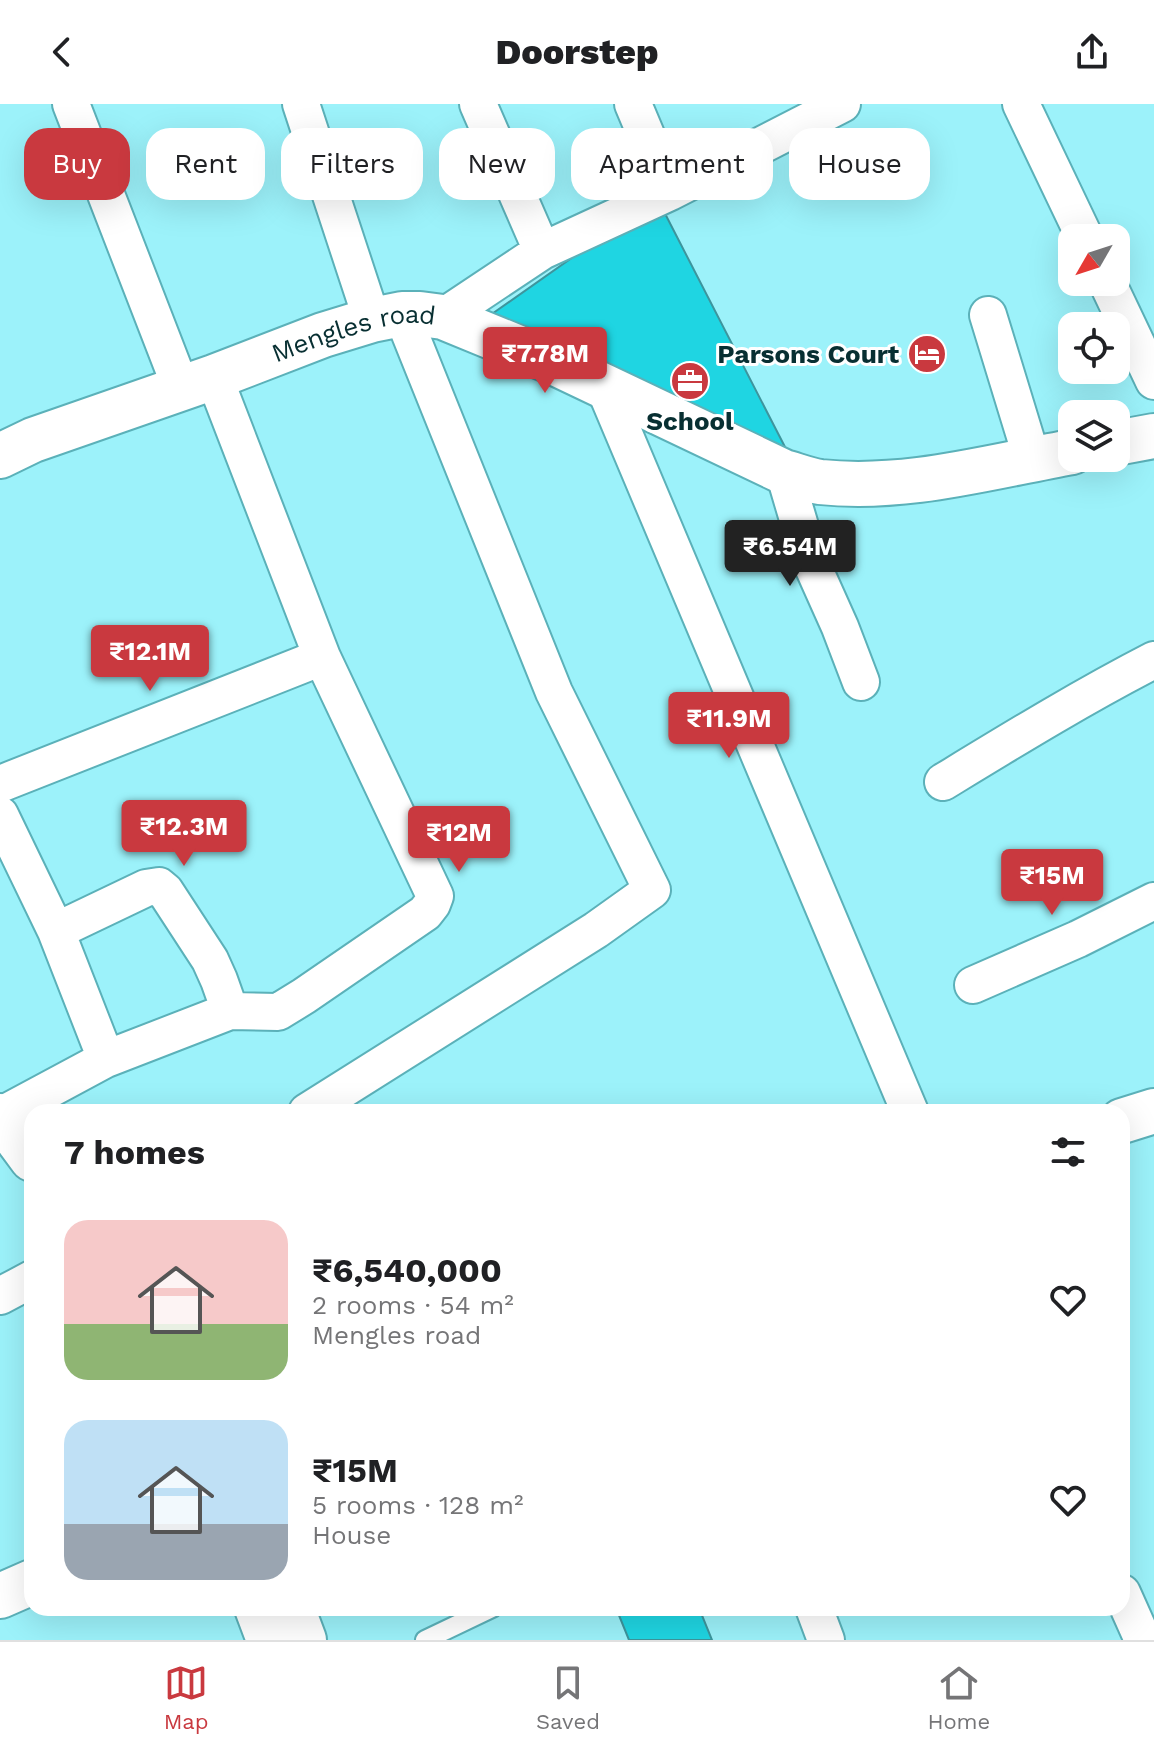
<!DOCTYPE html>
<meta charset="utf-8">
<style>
body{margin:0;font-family:"Work Sans",sans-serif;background:#f2f2f2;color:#202124;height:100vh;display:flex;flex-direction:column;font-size:30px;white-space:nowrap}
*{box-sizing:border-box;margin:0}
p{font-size:26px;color:#757577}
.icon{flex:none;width:44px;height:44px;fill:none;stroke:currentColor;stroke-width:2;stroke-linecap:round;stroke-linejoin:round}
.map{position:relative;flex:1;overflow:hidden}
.side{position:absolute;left:24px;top:1000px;width:1106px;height:512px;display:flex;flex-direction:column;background:#fff;border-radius:24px;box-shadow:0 8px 32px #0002}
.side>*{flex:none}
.guide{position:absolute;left:24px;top:24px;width:1106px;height:72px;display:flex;gap:16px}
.needle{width:52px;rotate:231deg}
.tools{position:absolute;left:1058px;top:120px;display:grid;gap:16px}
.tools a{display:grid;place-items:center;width:72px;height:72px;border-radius:16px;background:#fff;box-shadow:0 8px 32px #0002;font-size:40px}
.price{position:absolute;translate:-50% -68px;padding:0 18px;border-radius:8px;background:#c9393f;color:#fff;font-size:26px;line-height:52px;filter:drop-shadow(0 2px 4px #0008)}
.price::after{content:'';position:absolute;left:50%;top:48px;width:24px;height:18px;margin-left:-12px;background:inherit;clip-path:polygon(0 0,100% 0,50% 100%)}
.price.current{background:#222;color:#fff}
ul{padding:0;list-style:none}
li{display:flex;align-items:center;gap:24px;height:200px;padding:0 40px}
li span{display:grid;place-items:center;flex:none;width:224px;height:160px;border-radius:24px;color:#555}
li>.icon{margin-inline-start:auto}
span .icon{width:96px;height:96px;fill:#fffc;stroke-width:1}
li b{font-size:34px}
h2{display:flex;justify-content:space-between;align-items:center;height:96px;padding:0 40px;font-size:34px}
.pill{padding:0 28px;border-radius:24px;background:#fff;box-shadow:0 8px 32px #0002;font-size:28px;line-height:72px}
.pill.current{background:#c9393f;color:#fff}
header{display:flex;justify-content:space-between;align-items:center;height:104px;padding:0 40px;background:#fff;font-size:36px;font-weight:800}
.dock{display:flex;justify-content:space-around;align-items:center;height:112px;border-top:2px solid #e0e0e0;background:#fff;font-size:22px;color:#757577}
.dock a{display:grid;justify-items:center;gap:4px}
.dock .current{color:#c9393f}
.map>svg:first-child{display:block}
</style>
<header><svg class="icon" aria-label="back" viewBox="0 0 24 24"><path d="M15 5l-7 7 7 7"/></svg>Doorstep<svg class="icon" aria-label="share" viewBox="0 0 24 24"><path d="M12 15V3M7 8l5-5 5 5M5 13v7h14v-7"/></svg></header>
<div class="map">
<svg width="1154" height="1536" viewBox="0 0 1154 1536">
<rect width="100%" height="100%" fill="#9cf2fa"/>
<path fill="#1fd5e2" stroke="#3d959d" stroke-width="2" d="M 657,94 L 785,343 L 767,342 L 489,212 Z
M 616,1504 L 699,1504 L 712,1536 L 629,1536 Z"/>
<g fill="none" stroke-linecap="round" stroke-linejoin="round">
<defs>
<path id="lane" d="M 425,1536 L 492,1504"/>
<path id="street" d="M 71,0 L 181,284
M 301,0 L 372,216
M 478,0 L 542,147
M 633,0 L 670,88
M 1021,0 L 1085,134
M 1107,178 L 1154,277
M 988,211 L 1032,355
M 443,213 L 542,147 L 670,88 L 842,0
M 603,280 L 910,1008
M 784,368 L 810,456 L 840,523 L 861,578
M 943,678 C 1012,636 1082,593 1154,556
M 0,680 L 322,553
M 0,711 L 56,827 L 106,955
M 56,827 L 146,784 L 159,782 L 165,787 L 210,856 L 219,876 L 230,907
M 973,881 L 1078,835 L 1154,797
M 307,1008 L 596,826 L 652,786 L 554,588 L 402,210
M 0,1012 L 106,955 L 230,907 L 278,908 L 304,892 L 425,809 L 432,800 L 435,792 L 322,553 L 214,273
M 0,1192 L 32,1175
M 1122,1489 L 1143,1536
M 814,1504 L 826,1536"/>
<g id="secondary">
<path d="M 1116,339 L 1154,332"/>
<path id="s1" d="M 0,352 L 33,336 L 214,273 L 323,231 L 372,216 L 402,210 L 420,210 L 443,213 L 553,258 L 784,368 C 795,371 808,376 820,378 C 906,387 988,363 1072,348"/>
<path d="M 0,1012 L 32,1055"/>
<path d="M 1122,1017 L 1154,1007"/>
<path d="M 0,1492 L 32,1478"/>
<path d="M 257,1504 L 269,1536"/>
<path d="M 292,1504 L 304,1536"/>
</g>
</defs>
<use href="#lane" stroke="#5bb1b9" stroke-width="22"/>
<use href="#street" stroke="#5bb1b9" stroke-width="40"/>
<use href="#secondary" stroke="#5bb1b9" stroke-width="48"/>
<use href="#lane" stroke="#fff" stroke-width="18"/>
<use href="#street" stroke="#fff" stroke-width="36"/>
<use href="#secondary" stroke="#fff" stroke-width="44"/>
</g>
<defs>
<symbol id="hotel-disc" viewBox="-11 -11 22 22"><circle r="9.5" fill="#c9393f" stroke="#fff"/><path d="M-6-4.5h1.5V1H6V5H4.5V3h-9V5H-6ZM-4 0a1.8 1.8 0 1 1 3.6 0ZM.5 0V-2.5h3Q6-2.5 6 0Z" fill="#fff"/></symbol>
<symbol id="office-disc" viewBox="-11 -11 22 22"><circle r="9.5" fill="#c9393f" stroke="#fff"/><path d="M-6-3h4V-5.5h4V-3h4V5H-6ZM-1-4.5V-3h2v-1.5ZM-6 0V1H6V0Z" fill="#fff"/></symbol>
</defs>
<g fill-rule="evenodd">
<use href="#hotel-disc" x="905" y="228" width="44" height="44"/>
<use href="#office-disc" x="668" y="255" width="44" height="44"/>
</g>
<g text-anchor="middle" stroke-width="6" stroke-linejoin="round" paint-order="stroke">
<g font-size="26" fill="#082f32" stroke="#fff">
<text dy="9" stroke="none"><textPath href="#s1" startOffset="376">Mengles road</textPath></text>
</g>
<g font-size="26" font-weight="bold" fill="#082f32" stroke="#fff" text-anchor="end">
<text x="899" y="259">Parsons Court</text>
<text x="690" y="326" text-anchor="middle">School</text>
</g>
</g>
</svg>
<div class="tools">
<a><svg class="needle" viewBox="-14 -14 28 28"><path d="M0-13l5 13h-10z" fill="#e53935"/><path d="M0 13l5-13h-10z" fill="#757577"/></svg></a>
<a><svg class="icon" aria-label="locate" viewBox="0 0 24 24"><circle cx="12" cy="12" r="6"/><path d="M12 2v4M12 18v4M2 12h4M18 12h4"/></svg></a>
<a><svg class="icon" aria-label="layers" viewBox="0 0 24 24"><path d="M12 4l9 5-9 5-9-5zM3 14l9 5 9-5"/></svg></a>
</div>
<b class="price" style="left:545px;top:291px">₹7.78M</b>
<b class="price current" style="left:790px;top:484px">₹6.54M</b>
<b class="price" style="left:150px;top:589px">₹12.1M</b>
<b class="price" style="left:729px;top:656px">₹11.9M</b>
<b class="price" style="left:184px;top:764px">₹12.3M</b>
<b class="price" style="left:459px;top:770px">₹12M</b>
<b class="price" style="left:1052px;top:813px">₹15M</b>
<div class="guide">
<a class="pill current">Buy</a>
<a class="pill">Rent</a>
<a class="pill">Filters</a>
<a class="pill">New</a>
<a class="pill">Apartment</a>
<a class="pill">House</a>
</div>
<section class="side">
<h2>7 homes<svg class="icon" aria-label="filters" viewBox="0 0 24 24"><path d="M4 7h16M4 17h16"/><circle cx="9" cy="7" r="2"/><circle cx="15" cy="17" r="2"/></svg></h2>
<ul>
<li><span style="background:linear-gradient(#f6c9c9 65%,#8fb573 0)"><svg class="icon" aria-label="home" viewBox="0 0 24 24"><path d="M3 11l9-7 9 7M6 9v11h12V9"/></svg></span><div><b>₹6,540,000</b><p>2 rooms · 54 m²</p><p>Mengles road</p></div><svg class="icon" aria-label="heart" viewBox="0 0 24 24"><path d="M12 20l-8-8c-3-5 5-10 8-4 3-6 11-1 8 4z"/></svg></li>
<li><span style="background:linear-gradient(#bfe0f5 65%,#9aa5b1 0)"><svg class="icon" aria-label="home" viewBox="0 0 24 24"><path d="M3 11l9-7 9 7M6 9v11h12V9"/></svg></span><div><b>₹15M</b><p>5 rooms · 128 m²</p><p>House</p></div><svg class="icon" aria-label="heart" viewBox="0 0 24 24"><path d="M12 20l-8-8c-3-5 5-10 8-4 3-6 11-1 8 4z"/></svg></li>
</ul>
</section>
</div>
<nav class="dock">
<a class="current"><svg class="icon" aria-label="map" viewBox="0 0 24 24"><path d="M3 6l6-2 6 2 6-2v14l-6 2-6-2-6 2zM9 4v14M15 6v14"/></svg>Map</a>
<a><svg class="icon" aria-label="saved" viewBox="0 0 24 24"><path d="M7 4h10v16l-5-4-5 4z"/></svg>Saved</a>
<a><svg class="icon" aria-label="home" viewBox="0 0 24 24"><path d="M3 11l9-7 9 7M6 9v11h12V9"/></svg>Home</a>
</nav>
